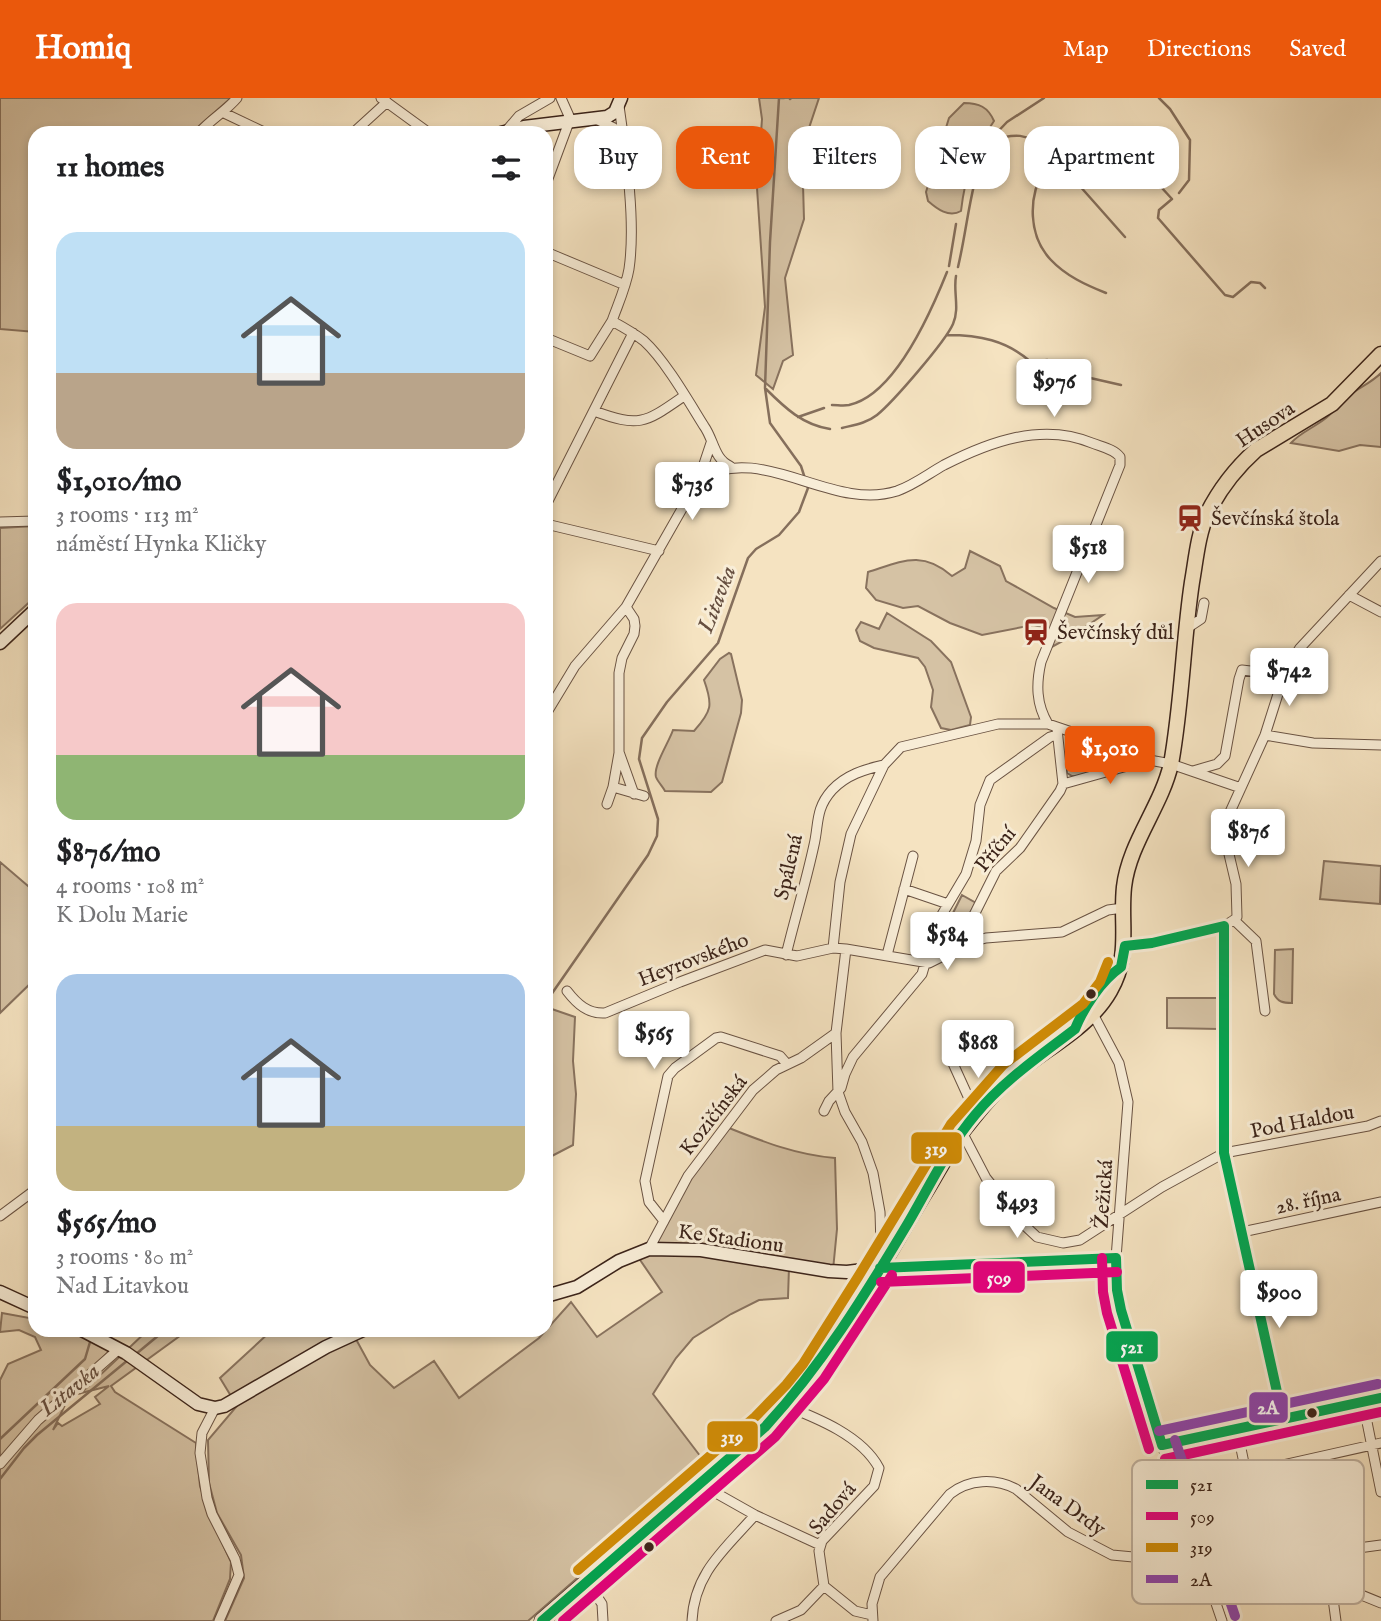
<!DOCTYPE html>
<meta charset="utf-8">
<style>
body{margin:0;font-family:"IM FELL English",serif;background:#f2f2f2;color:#202124;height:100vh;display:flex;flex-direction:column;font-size:26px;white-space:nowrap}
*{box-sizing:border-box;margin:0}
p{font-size:23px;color:#757577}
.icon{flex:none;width:38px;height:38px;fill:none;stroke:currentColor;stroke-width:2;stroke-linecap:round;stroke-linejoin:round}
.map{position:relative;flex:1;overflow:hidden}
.side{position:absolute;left:28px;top:28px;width:525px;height:1211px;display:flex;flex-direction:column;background:#fff;border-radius:21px;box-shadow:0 4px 10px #0003}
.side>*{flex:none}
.guide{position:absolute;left:574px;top:28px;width:665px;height:63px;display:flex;gap:14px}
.price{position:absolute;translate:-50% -60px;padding:0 16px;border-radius:7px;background:#fff;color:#222;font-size:23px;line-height:46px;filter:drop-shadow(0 2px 4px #0008)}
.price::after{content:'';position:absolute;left:50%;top:42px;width:21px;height:16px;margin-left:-10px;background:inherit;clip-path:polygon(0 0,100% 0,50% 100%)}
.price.selected{background:#ea580c;color:#fff}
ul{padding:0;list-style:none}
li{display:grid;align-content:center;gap:14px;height:371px;padding:0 28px}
li span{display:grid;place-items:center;height:217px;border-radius:21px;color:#555}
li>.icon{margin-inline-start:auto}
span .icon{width:126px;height:126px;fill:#fffc;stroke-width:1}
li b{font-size:30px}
h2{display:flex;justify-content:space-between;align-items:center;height:84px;padding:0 28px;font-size:30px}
.tag{padding:0 24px;border-radius:21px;background:#fff;box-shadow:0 4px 10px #0003;font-size:24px;line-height:63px}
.tag.selected{background:#ea580c;color:#fff}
header{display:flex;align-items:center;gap:42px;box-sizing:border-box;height:98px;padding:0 35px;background:#ea580c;color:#fff}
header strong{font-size:33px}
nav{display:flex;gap:38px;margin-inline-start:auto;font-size:24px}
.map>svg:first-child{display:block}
</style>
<header>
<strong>Homiq</strong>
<nav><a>Map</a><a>Directions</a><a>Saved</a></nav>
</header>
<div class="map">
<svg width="1381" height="1523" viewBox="0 0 1381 1523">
<rect width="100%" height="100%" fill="#f5e3c1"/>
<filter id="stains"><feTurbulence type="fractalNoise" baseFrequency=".00286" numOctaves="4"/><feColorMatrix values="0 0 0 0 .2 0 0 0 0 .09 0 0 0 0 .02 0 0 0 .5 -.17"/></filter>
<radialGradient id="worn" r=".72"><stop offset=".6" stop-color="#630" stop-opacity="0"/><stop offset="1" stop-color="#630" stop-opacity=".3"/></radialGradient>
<path fill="#d5c2a4" stroke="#88725e" stroke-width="2" d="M 0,0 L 231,0 L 191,35 L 35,35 L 35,234 L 0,231 Z
M 759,0 L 819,0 L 802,51 L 804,121 L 785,180 L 793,257 L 783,263 L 773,291 L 756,277 L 765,209 L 757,90 L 762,21 Z
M 964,5 C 979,5 988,9 994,23 C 974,52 965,78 961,113 C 949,120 937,111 928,103 L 926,94 L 949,20 Z
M 1381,275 L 1381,349 L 1360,347 L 1339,353 L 1291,345 C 1300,335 1311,331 1322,323 C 1331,317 1338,308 1346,300 C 1357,290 1370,286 1381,275 Z
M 35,428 L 35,499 L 0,531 L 0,430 Z
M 970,453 L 1000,468 L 1006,483 L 1054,510 L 1075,519 L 1103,517 L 1072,538 L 1048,551 L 1047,530 L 1033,527 L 982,537 L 950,525 L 918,508 L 903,510 L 876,502 L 866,490 L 868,474 C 903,463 922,452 952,478 L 965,470 Z
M 887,515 L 931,543 L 951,564 L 971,619 L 970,627 L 951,632 L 941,630 L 931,609 L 933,592 L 925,569 L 918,560 L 874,550 L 860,543 L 856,532 L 861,524 L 879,531 Z
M 729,555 L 731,556 L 742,602 L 741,615 L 722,684 L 711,694 L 665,693 C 663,689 658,684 656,679 C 653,668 669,644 673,632 L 694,633 C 712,613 713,607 704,582 L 720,561 Z
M 1085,647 L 1122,657 L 1125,660 L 1123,665 L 1079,679 L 1072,678 L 1067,675 L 1066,663 L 1079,667 Z
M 1324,763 L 1381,768 L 1380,806 L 1320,801 Z
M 0,764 L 35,794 L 35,881 L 0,915 Z
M 962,797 L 976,805 L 959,845 L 931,859 Z
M 1293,851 L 1292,905 C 1283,905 1278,904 1274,896 L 1275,852 Z
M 1167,900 L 1220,900 L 1219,931 L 1167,930 Z
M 546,909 L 575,919 L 573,963 L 576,996 L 573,1047 L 548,1060 L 546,1072 Z
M 729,1030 C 764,1044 797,1057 835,1060 L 837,1131 L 833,1172 L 651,1150 L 688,1078 Z
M 650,1151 L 789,1169 L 788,1200 L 759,1202 L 731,1216 L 693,1240 L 676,1260 L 653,1296 L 707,1367 L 528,1523 L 225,1523 L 244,1480 L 241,1457 L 217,1415 L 209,1385 L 208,1342 L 237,1308 L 220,1280 L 272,1232 L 351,1232 L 370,1267 L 394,1290 L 434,1263 L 459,1300 L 539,1240 L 571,1204 L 597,1239 L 662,1194 L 636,1156 Z
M 2,1215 L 35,1221 L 35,1232 L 81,1232 L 114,1248 L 73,1290 L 53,1332 L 58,1325 L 62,1328 L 100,1306 L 95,1299 L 109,1288 L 81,1295 L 148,1232 L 188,1232 L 111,1288 L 115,1294 L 196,1345 L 200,1388 L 209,1416 L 231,1464 L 230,1481 L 213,1523 L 0,1523 L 0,1282 L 8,1266 L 41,1252 L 35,1239 L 19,1232 L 0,1234 Z"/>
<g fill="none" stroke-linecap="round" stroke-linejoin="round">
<path stroke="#856f5c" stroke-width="2.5" d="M 1159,0 L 1170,11 L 1190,42 L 1189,82 L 1179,95
M 790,1 L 791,0
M 989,43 L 1007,24 L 1044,0
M 1055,60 L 1125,139
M 949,168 L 956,126
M 958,169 C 968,127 970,83 989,43 C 1015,35 1026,34 1048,53
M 1106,195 C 1086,187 1066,178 1051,162 C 1028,138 1028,99 1044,72 C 1051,61 1062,54 1072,46 C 1084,36 1092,28 1109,32 L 1172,101 L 1159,112 L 1158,120 L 1225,197 L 1233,199 L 1251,184 L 1260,185 L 1265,190
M 947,237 C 979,237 1006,242 1031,264 L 1047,262 L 1086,279 L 1121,287
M 766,291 C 785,310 803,327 830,331
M 832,307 C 838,307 843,308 849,307 C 895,297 931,214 947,174
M 798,319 L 824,310
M 842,330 C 854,327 867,325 877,317 C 893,304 945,244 953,226 C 960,210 953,194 956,178
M 546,904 L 648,757 L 657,738 L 658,721 L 639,661 L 642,640 L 667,604 L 718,545 L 748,460 L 756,451 L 779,437 L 799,414 L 808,390 L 801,368 L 770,325 L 765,290 L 770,144 L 779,0 L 784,0
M 136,1256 L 165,1232
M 0,1341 L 85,1261 L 90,1244
M 0,1381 L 24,1350 L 37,1337 L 128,1262"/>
<defs>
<path id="street" d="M 381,0 L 429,35
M 619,8 C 626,57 636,123 629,171 C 626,189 618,206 612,223 C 623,229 634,235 644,243 C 665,262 689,304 704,328 C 714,342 714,361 730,368
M 224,15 L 266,35
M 598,22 L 614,30 L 622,38
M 507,32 L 519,18 L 550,0
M 199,35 C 211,21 225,14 237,0
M 353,35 L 387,4
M 546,86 L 569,24 L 569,18 L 561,0
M 546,154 L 625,187
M 546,240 L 590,258 L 612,223
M 594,313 C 640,330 645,325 684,298
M 699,381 C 763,343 830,414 897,393 C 914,387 928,376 944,367 C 989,344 1042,324 1092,345 C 1102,349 1114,351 1120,359 L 1120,367 L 1041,564 C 1036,586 1036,606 1048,626
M 546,407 L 633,235
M 0,424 L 35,423
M 546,426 L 659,453
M 1349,497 L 1381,514
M 626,509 L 634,521 L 635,528 L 634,536 L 622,560 L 619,575 L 619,654 L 634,696
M 1186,531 L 1201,521 L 1204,505
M 546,616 L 575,568 L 626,509 L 699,381 L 711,345
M 1265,637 L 1313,645 L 1381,647
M 1193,673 L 1217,666 L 1225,658 L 1239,581 L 1242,572 L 1259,574 L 1281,585
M 1063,686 L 1138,665 L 1144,661
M 613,689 L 644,698
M 607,706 L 613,689 L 619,655
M 904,791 L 948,806
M 1234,822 L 1256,843 L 1265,913
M 1224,828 L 1224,1055 L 1283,1321
M 971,844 L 972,821 L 996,773 L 1020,750 L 1060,693 L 1063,686 L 1057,631
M 1125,848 C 1148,847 1223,835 1237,819 L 1236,786 L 1224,735 L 1225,725 L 1265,637 L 1285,574 L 1300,550 L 1381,463
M 833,850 L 840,784 L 851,736 L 884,667 L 901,649 L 998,626 L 1048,626 L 1122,651 L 1144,661 L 1171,666 L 1241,690
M 846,851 L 836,935 L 838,994 L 845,1014 L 862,1044 L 873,1075 L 880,1114 L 881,1148 L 885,1160
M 786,857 C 795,820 806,784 814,747 C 819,726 815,711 832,692 C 846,677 865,671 884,667
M 887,857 L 913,758
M 567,893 C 577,906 588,916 605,915 L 680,884 L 765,852 L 797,858 L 833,850 L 846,851 L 929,865 L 971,844 L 986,840 L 1062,834 L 1108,812 L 1123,810
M 1093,916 L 1119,965 L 1128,1004 L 1116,1160 L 1117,1192 L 1121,1212 L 1162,1347 L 1222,1523
M 951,961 L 976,1016
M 824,1013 L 829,1003 L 841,990 L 845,976 L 853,959 L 922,876 L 937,825 L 966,776 L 976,743 L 980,707 L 990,682 L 1050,639 L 1057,637
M 962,1034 L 986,1080 L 1022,1125 L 1037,1139 L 1063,1145 L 1080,1142 L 1162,1089 L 1224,1055 L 1368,1028 L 1381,1023
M 0,1118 L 35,1092
M 664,1123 L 649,1104 L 645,1083 L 668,978 L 675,970 L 716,940 L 721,939 L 780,958 L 787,966
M 1242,1134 L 1381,1104
M 649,1151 L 688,1078 L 753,992 L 776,972 L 801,960 L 836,935
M 880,1170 L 1116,1160
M 1363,1304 L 1381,1394
M 786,1308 C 817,1320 862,1338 879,1370 L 874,1388 L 822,1443 L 819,1453 L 824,1488 L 855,1513 L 872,1517
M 215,1310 L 202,1335 L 200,1355 L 207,1400 L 212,1416 L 235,1461 L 239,1477 L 219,1523
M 1237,1331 L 1246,1375
M 1381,1345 L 1234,1378 C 1223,1384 1223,1394 1230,1403 L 1351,1451 L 1381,1447
M 1162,1347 L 1381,1300
M 0,1366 L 38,1322 L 119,1251
M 700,1386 L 755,1417 L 820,1447
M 587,1483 L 602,1506 L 603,1523
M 1331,1486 L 1336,1523
M 692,1523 C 694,1475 725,1451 755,1417
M 776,1523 L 801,1512 L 824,1488
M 873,1523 L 872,1506 L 880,1479 L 950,1396 C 969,1381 995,1380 1016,1391 L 1068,1434 L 1112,1457 L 1144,1460 L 1204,1447 L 1246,1450 L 1381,1505"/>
<path id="secondary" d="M 501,35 L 524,29 L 607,19 L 615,14 L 621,0
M 0,545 L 35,512
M 0,1194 L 35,1210
M 546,1198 L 577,1189 L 619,1163 L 649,1151 L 701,1152 L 829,1173 L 847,1174 L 880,1170
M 82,1232 L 126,1255 L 198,1306 L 215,1310 L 224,1308 L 326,1249 L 363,1232"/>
<path id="primary" d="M 542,1523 L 765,1329 C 831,1262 875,1178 923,1098 C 937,1076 949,1051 965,1030 C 980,1011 996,991 1015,976 C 1047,949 1089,930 1110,893 C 1131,857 1120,827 1124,789 C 1129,745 1161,709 1171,666 C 1182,606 1183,544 1192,484 C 1196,461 1198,437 1207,416 C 1219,392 1236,370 1256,352 L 1332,306 L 1381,256"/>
</defs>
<use href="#street" stroke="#6a5343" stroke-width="11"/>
<use href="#secondary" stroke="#3b2319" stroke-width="15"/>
<use href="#primary" stroke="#3b2319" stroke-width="17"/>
<use href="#street" stroke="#f8edd7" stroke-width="9"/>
<use href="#secondary" stroke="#f8edd7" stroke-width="12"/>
<use href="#primary" stroke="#f5e3c1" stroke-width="14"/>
<defs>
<path id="bus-1" d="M 880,1170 L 1116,1160 L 1117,1192 L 1121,1212 L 1162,1347 L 1381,1300
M 542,1523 L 765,1329 C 822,1267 865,1197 908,1125 C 929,1089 948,1049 975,1017 C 1003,983 1040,958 1075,931 C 1084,909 1101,883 1121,869 L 1125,848 L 1152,845 L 1224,828 L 1224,1055 L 1283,1321"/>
<path id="bus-2" d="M 1102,1160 L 1103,1194 L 1107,1215 L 1149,1351
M 881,1184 L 1117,1174
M 1165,1361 L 1381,1314
M 563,1523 L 775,1339 L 824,1281 L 892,1177"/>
<path id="bus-3" d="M 578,1472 L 755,1319 L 786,1287 L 803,1266 L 858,1179 L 951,1026 L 1003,967 L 1083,906 L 1100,884 L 1108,864"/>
<path id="bus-4" d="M 1159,1333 L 1378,1286
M 1175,1342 L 1235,1518"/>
</defs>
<use href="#bus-1" stroke="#f8edd7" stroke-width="16"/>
<use href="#bus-2" stroke="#f8edd7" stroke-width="16"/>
<use href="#bus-3" stroke="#f8edd7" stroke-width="16"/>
<use href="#bus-4" stroke="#f8edd7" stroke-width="16"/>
<use href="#bus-1" stroke="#00a651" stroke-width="10"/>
<use href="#bus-2" stroke="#e5007d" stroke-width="10"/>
<use href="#bus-3" stroke="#d18c05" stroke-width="10"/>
<use href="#bus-4" stroke="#8e44ad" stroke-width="10"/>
</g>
<defs>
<symbol id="station-bare" viewBox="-9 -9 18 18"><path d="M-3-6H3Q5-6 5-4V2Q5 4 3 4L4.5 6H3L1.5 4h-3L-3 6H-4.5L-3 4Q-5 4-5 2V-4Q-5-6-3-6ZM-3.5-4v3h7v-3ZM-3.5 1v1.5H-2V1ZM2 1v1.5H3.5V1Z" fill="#8f2418" stroke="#f8edd7" stroke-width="2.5" paint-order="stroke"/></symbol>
</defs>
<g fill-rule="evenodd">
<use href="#station-bare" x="1171" y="401" width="38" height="38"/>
<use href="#station-bare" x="1017" y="515" width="38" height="38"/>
</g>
<g fill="#3b2319" stroke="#f8edd7" stroke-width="2.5">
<circle cx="1091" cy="896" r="6"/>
<circle cx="1312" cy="1315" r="6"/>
<circle cx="649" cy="1449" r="6"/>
</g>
<g text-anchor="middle" stroke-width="6" stroke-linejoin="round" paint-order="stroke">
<g font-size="21" fill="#3b2319" stroke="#f8edd7">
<text transform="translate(1265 326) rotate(-34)" y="7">Husova</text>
<text transform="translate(995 751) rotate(-51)" y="7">Příční</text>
<text transform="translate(788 769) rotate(-77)" y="7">Spálená</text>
<text transform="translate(693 861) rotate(-21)" y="7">Heyrovského</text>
<text transform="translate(713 1017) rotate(-52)" y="7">Kozičínská</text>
<text transform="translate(1302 1023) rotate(-11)" y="7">Pod Haldou</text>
<text transform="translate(1103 1096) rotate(-86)" y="7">Žežická</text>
<text transform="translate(1308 1102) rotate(-12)" y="7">28. října</text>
<text transform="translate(731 1140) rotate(8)" y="7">Ke Stadionu</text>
<text transform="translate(1068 1407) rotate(36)" y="7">Jana Drdy</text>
<text transform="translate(832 1410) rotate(-50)" y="7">Sadová</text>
</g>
<g font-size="21" fill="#3b2319" stroke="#f8edd7" text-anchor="start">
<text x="1211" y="427">Ševčínská štola</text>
<text x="1057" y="541">Ševčínský důl</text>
</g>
<g font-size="23" font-style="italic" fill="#664f40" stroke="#f8edd7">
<text transform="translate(716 501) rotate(-69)" y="8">Litavka</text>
<text transform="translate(69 1291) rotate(-39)" y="8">Litavka</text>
</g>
</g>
<rect x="1132" y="1362" width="232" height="144" rx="10" fill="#f8edd7" stroke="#bfb09e" stroke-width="2"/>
<rect x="1146" y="1382" width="32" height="9" fill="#00a651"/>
<rect x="1146" y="1414" width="32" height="8" fill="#e5007d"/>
<rect x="1146" y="1445" width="32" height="9" fill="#d18c05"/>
<rect x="1146" y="1477" width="32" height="8" fill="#8e44ad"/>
<g font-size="19" fill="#3b2319">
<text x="1190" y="1393">521</text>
<text x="1190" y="1425">509</text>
<text x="1190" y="1456">319</text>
<text x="1190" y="1488">2A</text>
</g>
<g stroke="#f8edd7" stroke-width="2.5">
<rect x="910" y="1033" width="53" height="34" rx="7" fill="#d18c05"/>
<rect x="972" y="1162" width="54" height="34" rx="7" fill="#e5007d"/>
<rect x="1105" y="1232" width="54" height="33" rx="7" fill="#00a651"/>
<rect x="1248" y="1293" width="41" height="33" rx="7" fill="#8e44ad"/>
<rect x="706" y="1322" width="53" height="33" rx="7" fill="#d18c05"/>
</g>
<g font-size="19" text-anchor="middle" font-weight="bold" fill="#fff">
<text x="936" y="1057">319</text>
<text x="999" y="1186">509</text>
<text x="1132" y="1255">521</text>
<text x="1268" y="1316">2A</text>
<text x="732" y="1345">319</text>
</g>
<rect width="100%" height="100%" filter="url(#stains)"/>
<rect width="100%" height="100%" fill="url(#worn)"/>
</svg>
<b class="price" style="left:1054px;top:321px">$976</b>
<b class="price" style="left:692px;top:424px">$736</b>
<b class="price" style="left:1088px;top:487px">$518</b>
<b class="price" style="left:1289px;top:610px">$742</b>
<b class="price selected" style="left:1110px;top:688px">$1,010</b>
<b class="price" style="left:1248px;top:771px">$876</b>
<b class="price" style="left:947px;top:874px">$584</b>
<b class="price" style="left:654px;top:973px">$565</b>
<b class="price" style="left:978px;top:982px">$868</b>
<b class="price" style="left:1017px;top:1142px">$493</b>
<b class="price" style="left:1279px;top:1232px">$900</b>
<div class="guide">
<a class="tag">Buy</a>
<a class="tag selected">Rent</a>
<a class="tag">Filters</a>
<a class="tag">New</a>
<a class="tag">Apartment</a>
</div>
<section class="side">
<h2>11 homes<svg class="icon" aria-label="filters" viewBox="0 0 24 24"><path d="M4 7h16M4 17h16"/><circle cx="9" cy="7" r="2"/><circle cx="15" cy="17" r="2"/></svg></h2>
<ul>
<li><span style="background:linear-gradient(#bfe0f5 65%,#b9a48a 0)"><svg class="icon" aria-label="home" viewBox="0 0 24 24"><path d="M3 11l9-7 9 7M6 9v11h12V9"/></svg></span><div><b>$1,010/mo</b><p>3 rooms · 113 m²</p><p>náměstí Hynka Kličky</p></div></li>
<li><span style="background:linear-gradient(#f6c9c9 70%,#8fb573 0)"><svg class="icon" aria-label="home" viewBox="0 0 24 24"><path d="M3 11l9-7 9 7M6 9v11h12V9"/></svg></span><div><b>$876/mo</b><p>4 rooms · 108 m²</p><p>K Dolu Marie</p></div></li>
<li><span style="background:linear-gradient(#a9c7e8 70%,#c2b280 0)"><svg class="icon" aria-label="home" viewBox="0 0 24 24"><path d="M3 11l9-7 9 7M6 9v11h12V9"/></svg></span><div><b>$565/mo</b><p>3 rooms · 80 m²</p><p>Nad Litavkou</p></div></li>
</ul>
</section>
</div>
